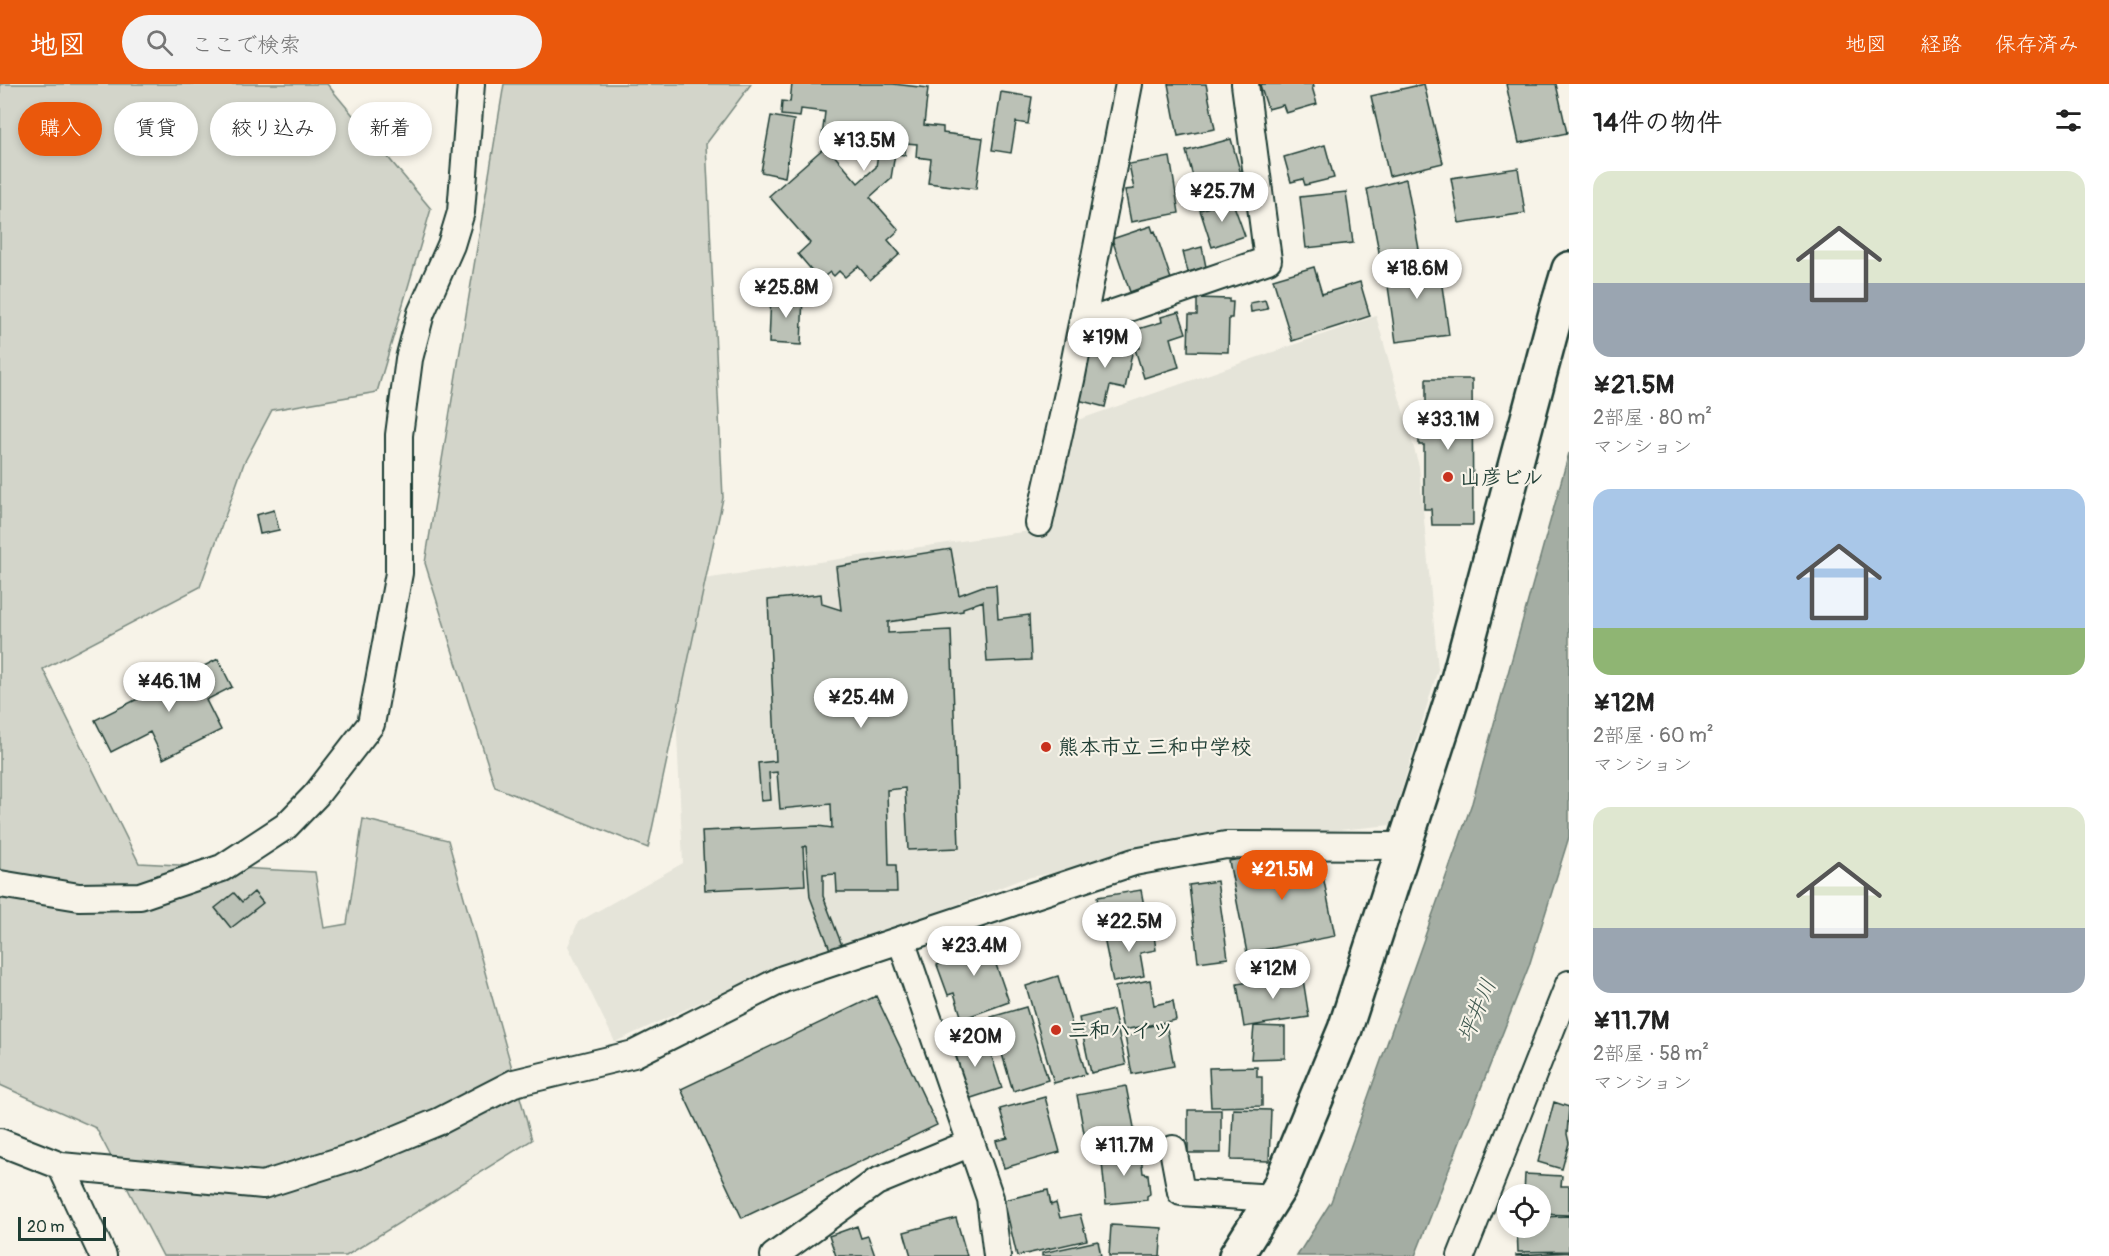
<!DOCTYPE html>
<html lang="ja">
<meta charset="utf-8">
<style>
body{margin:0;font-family:Pangolin,"Klee One",sans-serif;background:#f2f2f2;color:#222;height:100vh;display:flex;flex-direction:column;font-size:22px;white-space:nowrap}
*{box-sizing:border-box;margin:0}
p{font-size:20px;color:#767676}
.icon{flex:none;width:33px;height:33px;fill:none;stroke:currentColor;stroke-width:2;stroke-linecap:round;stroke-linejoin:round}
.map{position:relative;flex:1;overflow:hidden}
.panel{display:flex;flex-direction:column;background:#fff;width:540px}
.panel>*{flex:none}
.banner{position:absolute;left:18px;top:18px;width:570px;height:54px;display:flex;gap:12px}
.buttons{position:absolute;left:1497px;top:1100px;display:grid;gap:12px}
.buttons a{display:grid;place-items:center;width:54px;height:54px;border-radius:50%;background:#fff;box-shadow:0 3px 9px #0003;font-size:30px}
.scale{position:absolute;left:18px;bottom:15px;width:88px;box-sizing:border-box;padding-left:6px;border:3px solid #1f3d34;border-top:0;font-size:16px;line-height:21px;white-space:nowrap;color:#1f3d34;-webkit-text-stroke:4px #f7f3e8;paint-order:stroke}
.price{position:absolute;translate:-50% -51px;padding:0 14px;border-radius:21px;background:#fff;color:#222;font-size:20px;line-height:39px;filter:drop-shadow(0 2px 3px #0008)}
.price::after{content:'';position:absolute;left:50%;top:36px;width:18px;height:14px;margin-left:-9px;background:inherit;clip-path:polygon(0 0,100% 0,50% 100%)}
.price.on{background:#ea580c;color:#fff}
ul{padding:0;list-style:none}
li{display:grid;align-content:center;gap:12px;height:318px;padding:0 24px}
li span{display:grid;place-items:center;height:186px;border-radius:18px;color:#555}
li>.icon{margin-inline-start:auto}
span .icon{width:108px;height:108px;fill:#fffc;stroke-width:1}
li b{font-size:26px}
h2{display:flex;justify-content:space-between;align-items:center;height:72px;padding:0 24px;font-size:26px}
.chip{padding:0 21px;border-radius:27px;background:#fff;box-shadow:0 3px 9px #0003;font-size:21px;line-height:54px}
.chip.on{background:#ea580c;color:#fff}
header{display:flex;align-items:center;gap:36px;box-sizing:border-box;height:84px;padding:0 30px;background:#ea580c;color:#fff}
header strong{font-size:28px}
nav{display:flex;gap:33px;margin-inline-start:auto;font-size:21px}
.search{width:420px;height:54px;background:#f2f2f2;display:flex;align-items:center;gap:15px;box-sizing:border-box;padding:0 21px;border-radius:33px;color:#767676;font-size:22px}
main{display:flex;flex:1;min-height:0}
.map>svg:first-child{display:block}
</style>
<header>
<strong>地図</strong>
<div class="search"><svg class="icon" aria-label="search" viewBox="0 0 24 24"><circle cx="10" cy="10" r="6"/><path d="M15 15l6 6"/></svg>ここで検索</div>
<nav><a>地図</a><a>経路</a><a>保存済み</a></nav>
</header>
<main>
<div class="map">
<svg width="1569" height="1172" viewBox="0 0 1569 1172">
<rect width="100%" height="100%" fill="#f7f3e8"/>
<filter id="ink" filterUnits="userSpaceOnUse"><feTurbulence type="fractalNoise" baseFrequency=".0167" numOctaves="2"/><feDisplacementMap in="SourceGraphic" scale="12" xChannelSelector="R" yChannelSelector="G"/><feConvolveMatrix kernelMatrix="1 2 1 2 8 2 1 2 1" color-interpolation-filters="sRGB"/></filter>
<g filter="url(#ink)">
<path fill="#e5e4d9" d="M 1376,232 L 1419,382 L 1438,585 L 1391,741 L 1188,761 L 1022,795 L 853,861 L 764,889 L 615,958 L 568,862 L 578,838 L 683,779 L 670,500 L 1049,444 L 1075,337 Z"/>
<path fill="#d3d5ca" stroke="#79897f" stroke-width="1.5" d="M 0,0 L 327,0 L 431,125 L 377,308 L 272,326 L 244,379 L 200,503 L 43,585 L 139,779 L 315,788 L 324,844 L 347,840 L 363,735 L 448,756 L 532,1056 L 346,1172 L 163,1172 L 96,1044 L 0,1001 Z
M 504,0 L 751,0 L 706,60 L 723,414 L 648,764 L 495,703 L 425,479 Z"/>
<path fill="#a4ada3" stroke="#6f8077" stroke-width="1.5" d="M 1569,369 L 1569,753 L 1529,882 L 1415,1172 L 1297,1172 L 1331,1118 L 1472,719 Z"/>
<path fill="#bbc1b6" stroke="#1f3d34" stroke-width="1.5" d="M 792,0 L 893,0 L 928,4 L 924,41 L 943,43 L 943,49 L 983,54 L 976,105 L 928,99 L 931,75 L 916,73 L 917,60 L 906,59 L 905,71 L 895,70 L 891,94 L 870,113 L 899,146 L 888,156 L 900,170 L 870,196 L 858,182 L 845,193 L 839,187 L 834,192 L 830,188 L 820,196 L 798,170 L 810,159 L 769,112 L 826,62 L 858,99 L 876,83 L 880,55 L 846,51 L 846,56 L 822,53 L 825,28 L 801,25 L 800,33 L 781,31 L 782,17 L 790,18 Z
M 1168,0 L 1206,0 L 1215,45 L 1178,52 Z
M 1263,0 L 1313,0 L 1314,3 L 1312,3 L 1317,20 L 1286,29 L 1283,21 L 1268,25 L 1260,1 Z
M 1424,0 L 1443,79 L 1389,92 L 1371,12 Z
M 1506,0 L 1556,0 L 1567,49 L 1519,59 Z
M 1001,8 L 1032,13 L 1028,40 L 1016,38 L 1011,69 L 992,66 Z
M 771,32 L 794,36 L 785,93 L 761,88 Z
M 1231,55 L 1241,90 L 1233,92 L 1238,111 L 1195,123 L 1192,113 L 1198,111 L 1186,67 Z
M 1325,61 L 1334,94 L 1305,101 L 1303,95 L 1291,98 L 1284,73 Z
M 1170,73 L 1179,129 L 1131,138 L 1125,106 L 1134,105 L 1129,80 Z
M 1518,84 L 1525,129 L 1459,139 L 1451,94 Z
M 1406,95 L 1419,165 L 1380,173 L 1367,105 Z
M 1346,108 L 1353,159 L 1306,164 L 1300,113 Z
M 1232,116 L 1245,152 L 1212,163 L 1200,126 Z
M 1151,142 L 1153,148 L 1155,147 L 1171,195 L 1169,196 L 1171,202 L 1144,210 L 1141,204 L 1130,208 L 1112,155 Z
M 1202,163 L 1206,183 L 1188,188 L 1183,168 Z
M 1438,174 L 1449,251 L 1396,258 L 1385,181 Z
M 1314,183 L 1322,210 L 1360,198 L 1370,232 L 1292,257 L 1273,195 Z
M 771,210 L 803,211 L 801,261 L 769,259 Z
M 1197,214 L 1229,215 L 1229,218 L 1233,218 L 1232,234 L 1229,234 L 1228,268 L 1188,267 L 1189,231 L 1197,231 Z
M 1265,216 L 1268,225 L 1251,228 L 1250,219 Z
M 1179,228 L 1186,249 L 1171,254 L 1179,283 L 1144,294 L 1135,265 L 1140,264 L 1137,254 L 1140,253 L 1138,245 L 1162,238 L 1161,233 Z
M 1092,250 L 1134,259 L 1125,305 L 1110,302 L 1105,323 L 1078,316 Z
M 1426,295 L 1472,295 L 1473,441 L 1432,441 L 1431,425 L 1424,425 L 1424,361 L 1419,361 L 1419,323 L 1426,323 Z
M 274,426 L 279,446 L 260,450 L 256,431 Z
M 951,465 L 959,511 L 983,502 L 996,501 L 998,535 L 1029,531 L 1031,576 L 987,578 L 983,517 L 963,524 L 963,527 L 888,538 L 888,549 L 951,546 L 959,764 L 908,766 L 905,704 L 887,706 L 889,781 L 896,781 L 897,808 L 837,808 L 836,790 L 823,791 L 823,812 L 843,864 L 831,868 L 810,813 L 806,762 L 803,763 L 805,801 L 705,806 L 702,747 L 818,742 L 832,744 L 831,720 L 780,725 L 777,688 L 769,689 L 771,716 L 761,717 L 758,679 L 776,677 L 768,516 L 821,510 L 822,520 L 841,526 L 836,483 Z
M 218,575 L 232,603 L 206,616 L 221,646 L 163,675 L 150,648 L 111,668 L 95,636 Z
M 1318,767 L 1335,852 L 1247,869 L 1229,777 L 1257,772 L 1259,779 Z
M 1217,797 L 1228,874 L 1198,878 L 1189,801 Z
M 1141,806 L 1148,843 L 1103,851 L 1097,813 Z
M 254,808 L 263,819 L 231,844 L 215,824 L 234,809 L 242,818 Z
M 1153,844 L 1156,866 L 1140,869 L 1144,892 L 1113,898 L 1104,854 Z
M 984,846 L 1009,918 L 962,935 L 954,909 L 948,911 L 937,881 L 962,872 L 956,856 Z
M 1302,889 L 1309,933 L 1244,943 L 1237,900 Z
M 1058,892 L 1086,990 L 1054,999 L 1026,902 Z
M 1150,896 L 1154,921 L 1173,917 L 1176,936 L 1123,946 L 1115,903 Z
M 876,912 L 937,1041 L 742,1134 L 681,1005 Z
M 1026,923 L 1048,996 L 1013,1007 L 991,933 Z
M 1113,926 L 1126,981 L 1091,989 L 1079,934 Z
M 1166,939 L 1174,982 L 1132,990 L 1125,952 L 1136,950 L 1135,945 Z
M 1254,942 L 1285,943 L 1285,974 L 1251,975 Z
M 985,952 L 1002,1004 L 965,1016 L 948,964 Z
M 1257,983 L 1257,993 L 1262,993 L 1262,1022 L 1211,1023 L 1209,984 Z
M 1126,1002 L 1137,1059 L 1099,1066 L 1097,1058 L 1086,1060 L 1077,1011 Z
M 1045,1013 L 1060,1068 L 1004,1084 L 996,1057 L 1008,1054 L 1000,1025 Z
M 1554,1018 L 1569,1023 L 1567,1050 L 1569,1059 L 1562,1085 L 1538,1078 Z
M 1233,1025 L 1271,1026 L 1269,1077 L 1231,1076 Z
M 1188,1026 L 1221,1026 L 1221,1069 L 1188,1069 Z
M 1140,1064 L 1143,1089 L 1148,1090 L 1150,1110 L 1147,1112 L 1147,1116 L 1106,1120 L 1101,1068 Z
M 1525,1090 L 1562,1092 L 1561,1102 L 1569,1102 L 1569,1131 L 1540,1130 L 1540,1110 L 1524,1110 Z
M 1048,1106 L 1051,1121 L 1056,1119 L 1060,1134 L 1080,1130 L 1087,1156 L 1017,1172 L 1004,1116 Z
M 1569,1132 L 1569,1167 L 1518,1168 L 1517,1143 L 1540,1143 L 1540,1133 Z
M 956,1134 L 967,1172 L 911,1172 L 904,1148 Z
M 1111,1141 L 1162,1144 L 1160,1172 L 1109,1172 Z
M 857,1142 L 861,1154 L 868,1152 L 875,1172 L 836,1172 L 829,1152 Z
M 1098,1157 L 1101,1172 L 1042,1172 L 1042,1169 Z
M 1569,1168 L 1569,1172 L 1516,1172 L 1516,1171 Z"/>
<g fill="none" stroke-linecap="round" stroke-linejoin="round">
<defs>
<path id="street" d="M 1082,240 L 1268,176 L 1245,0
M 1039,439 L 1071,296 L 1129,0
M 0,800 L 79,813 L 140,812 L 222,784 L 286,742 L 316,711 L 371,640 L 399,489 L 399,351 L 409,275 L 421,229 L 451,161 L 461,128 L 471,0
M 901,856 L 990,1114 L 997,1172
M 0,1058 L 61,1082 L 263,1101 L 358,1071 L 440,1037 L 514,999 L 634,970 L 783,895 L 1134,778 L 1226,761 L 1404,762
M 1173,1065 L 1181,1108 L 1273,1114
M 61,1082 L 103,1172
M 774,1172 L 876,1098 L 971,1059
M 1461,1172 L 1569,900"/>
<path id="secondary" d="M 1236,1172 L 1279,1104 L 1345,945 L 1457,599 L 1557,225 L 1569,185"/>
</defs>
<use href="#street" stroke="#1f3d34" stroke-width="30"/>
<use href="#secondary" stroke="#1f3d34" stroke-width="38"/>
<use href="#street" stroke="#f7f3e8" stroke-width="26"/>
<use href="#secondary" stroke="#f7f3e8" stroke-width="33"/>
</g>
</g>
<g fill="#c8321e" stroke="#f7f3e8" stroke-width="2">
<circle cx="1448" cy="393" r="6"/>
<circle cx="1046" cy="663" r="6"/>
<circle cx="1056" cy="946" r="6"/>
</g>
<g text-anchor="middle" stroke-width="4.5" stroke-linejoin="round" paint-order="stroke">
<g font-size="21" font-weight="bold" fill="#1f3d34" stroke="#f7f3e8" text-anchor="start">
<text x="1460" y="400">山彦ビル</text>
<text x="1058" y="670">熊本市立 三和中学校</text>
<text x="1068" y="953">三和ハイツ</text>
</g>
<g font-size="22" font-style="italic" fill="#405950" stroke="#f7f3e8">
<text transform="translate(1476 926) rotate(-67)" y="8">坪井川</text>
</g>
</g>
</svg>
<div class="buttons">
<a><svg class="icon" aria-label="locate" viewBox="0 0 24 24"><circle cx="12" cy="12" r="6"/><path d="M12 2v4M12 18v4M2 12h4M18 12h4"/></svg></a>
</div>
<div class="scale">20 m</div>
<b class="price" style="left:864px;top:88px">¥13.5M</b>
<b class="price" style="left:1222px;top:139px">¥25.7M</b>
<b class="price" style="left:1417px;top:216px">¥18.6M</b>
<b class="price" style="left:786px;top:235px">¥25.8M</b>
<b class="price" style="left:1105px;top:285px">¥19M</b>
<b class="price" style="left:1448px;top:367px">¥33.1M</b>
<b class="price" style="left:169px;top:629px">¥46.1M</b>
<b class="price" style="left:861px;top:645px">¥25.4M</b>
<b class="price on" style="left:1282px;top:817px">¥21.5M</b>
<b class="price" style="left:1129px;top:869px">¥22.5M</b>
<b class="price" style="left:974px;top:893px">¥23.4M</b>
<b class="price" style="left:1273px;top:916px">¥12M</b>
<b class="price" style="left:975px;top:984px">¥20M</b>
<b class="price" style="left:1124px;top:1093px">¥11.7M</b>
<div class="banner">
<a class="chip on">購入</a>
<a class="chip">賃貸</a>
<a class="chip">絞り込み</a>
<a class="chip">新着</a>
</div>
</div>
<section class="panel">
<h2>14件の物件<svg class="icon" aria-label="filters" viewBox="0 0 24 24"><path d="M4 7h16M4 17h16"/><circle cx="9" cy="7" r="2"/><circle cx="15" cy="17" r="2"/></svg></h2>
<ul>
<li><span style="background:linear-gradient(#dfe7d0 60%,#9aa5b1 0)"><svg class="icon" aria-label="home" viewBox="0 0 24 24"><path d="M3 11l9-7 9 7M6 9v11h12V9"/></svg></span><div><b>¥21.5M</b><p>2部屋 · 80 m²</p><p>マンション</p></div></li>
<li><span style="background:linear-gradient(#a9c7e8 75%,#8fb573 0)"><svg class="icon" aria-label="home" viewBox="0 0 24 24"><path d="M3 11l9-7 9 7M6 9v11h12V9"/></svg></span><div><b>¥12M</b><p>2部屋 · 60 m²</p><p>マンション</p></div></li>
<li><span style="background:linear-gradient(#dfe7d0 65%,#9aa5b1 0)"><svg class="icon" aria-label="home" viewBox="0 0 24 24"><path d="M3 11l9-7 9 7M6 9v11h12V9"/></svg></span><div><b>¥11.7M</b><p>2部屋 · 58 m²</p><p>マンション</p></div></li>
</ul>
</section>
</main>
